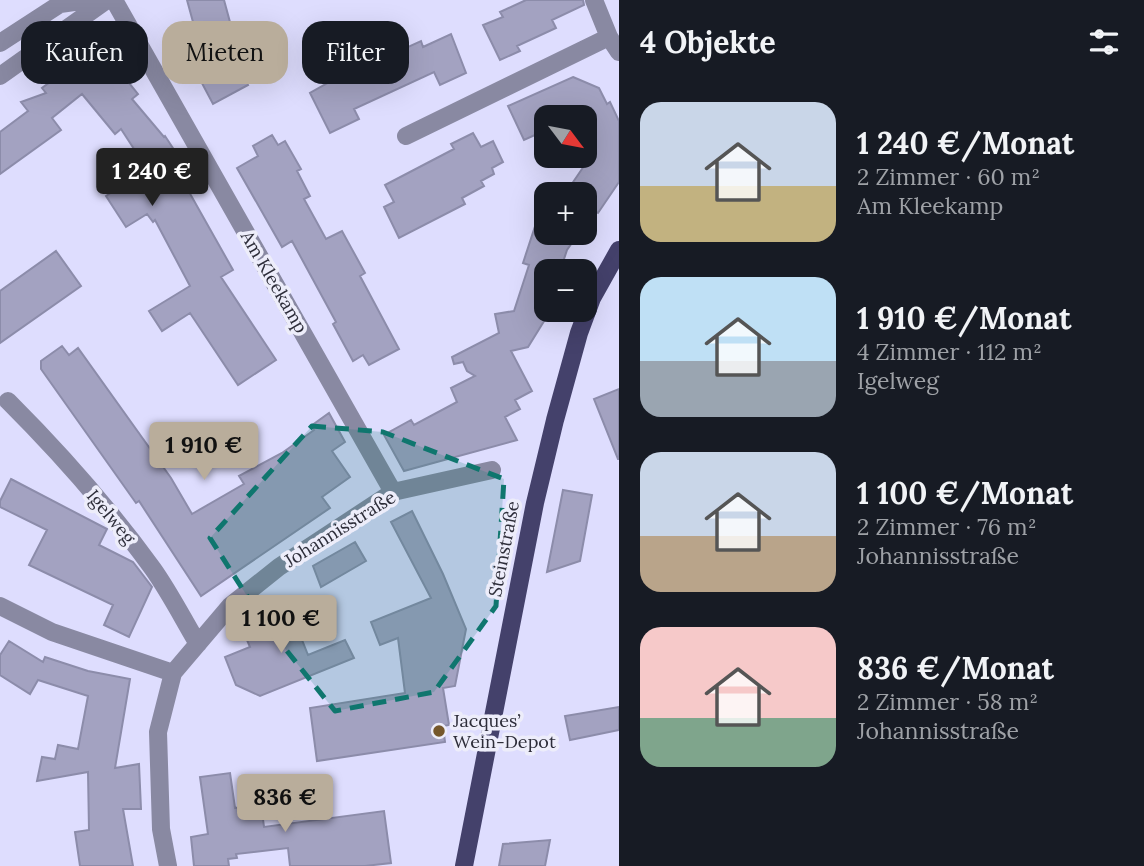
<!DOCTYPE html>
<html lang="de">
<meta charset="utf-8">
<style>
body{margin:0;font-family:Lora,serif;background:#242831;color:#f1f3f6;height:100vh;display:flex;flex-direction:column;font-size:26px;white-space:nowrap}
*{box-sizing:border-box;margin:0}
p{font-size:23px;color:#9ea1a6}
.icon{flex:none;width:38px;height:38px;fill:none;stroke:currentColor;stroke-width:2;stroke-linecap:round;stroke-linejoin:round}
.map{position:relative;flex:1;overflow:hidden}
.details{display:flex;flex-direction:column;background:#171b24;width:525px}
.details>*{flex:none}
.top-card{position:absolute;left:21px;top:21px;width:492px;height:63px;display:flex;gap:14px}
.needle{width:46px;rotate:122deg}
.fabs{position:absolute;left:534px;top:105px;display:grid;gap:14px}
.fabs a{display:grid;place-items:center;width:63px;height:63px;border-radius:14px;background:#171b24;box-shadow:0 7px 28px #0002;font-size:35px}
.price{position:absolute;translate:-50% -60px;padding:0 16px;border-radius:7px;background:#b9ad9b;color:#111;font-size:23px;line-height:46px;filter:drop-shadow(0 2px 4px #0008)}
.price::after{content:'';position:absolute;left:50%;top:42px;width:21px;height:16px;margin-left:-10px;background:inherit;clip-path:polygon(0 0,100% 0,50% 100%)}
.price.selected{background:#222;color:#fff}
ul{padding:0;list-style:none}
li{display:flex;align-items:center;gap:21px;height:175px;padding:0 21px}
li span{display:grid;place-items:center;flex:none;width:196px;height:140px;border-radius:21px;color:#555}
li>.icon{margin-inline-start:auto}
span .icon{width:84px;height:84px;fill:#fffc;stroke-width:1}
li b{font-size:30px}
h2{display:flex;justify-content:space-between;align-items:center;height:84px;padding:0 21px;font-size:30px}
.tag{padding:0 24px;border-radius:21px;background:#171b24;box-shadow:0 7px 28px #0002;font-size:24px;line-height:63px}
.tag.selected{background:#b9ad9b;color:#111}
main{display:flex;flex:1;min-height:0}
.map>svg:first-child{display:block}
</style>
<main>
<div class="map">
<svg width="619" height="866" viewBox="0 0 619 866">
<rect width="100%" height="100%" fill="#deddfe"/>
<path fill="#a3a2c1" stroke="#8c8caa" stroke-width="2" d="M 187,0 L 224,0 L 237,48 L 230,51 L 248,85 L 213,104 L 195,70 L 200,68 L 191,35 L 196,33 Z
M 526,0 L 583,0 L 584,5 L 552,20 L 556,28 L 517,46 L 520,51 L 500,60 L 483,25 L 503,17 L 500,12 Z
M 451,34 L 466,73 L 440,85 L 434,72 L 354,109 L 359,119 L 330,133 L 310,93 L 338,77 L 333,68 L 356,56 L 362,68 L 421,41 L 423,47 Z
M 108,52 L 132,81 L 129,83 L 138,94 L 132,99 L 164,137 L 165,136 L 192,177 L 184,183 L 233,270 L 221,277 L 276,360 L 238,385 L 190,313 L 162,331 L 149,311 L 190,286 L 155,220 L 153,222 L 147,214 L 126,227 L 106,196 L 147,169 L 121,129 L 115,134 L 82,94 L 52,118 L 61,130 L 0,174 L 0,132 L 28,111 L 21,102 L 46,93 L 42,88 L 65,71 L 73,81 Z
M 573,77 L 599,88 L 607,104 L 610,102 L 619,121 L 619,182 L 598,213 L 584,204 L 584,194 L 565,194 L 584,166 L 584,117 L 546,117 L 546,130 L 524,140 L 508,106 Z
M 473,133 L 481,147 L 493,141 L 503,162 L 492,168 L 494,174 L 481,181 L 484,186 L 462,198 L 465,204 L 399,238 L 384,207 L 394,202 L 385,185 L 454,149 L 451,144 Z
M 272,135 L 278,145 L 285,141 L 301,169 L 297,171 L 310,196 L 304,199 L 326,239 L 342,231 L 365,273 L 360,276 L 399,349 L 369,365 L 363,355 L 353,361 L 333,324 L 336,322 L 292,241 L 282,247 L 237,168 L 258,156 L 253,146 Z
M 542,205 L 546,205 L 546,233 L 579,233 L 567,250 L 560,271 L 546,271 L 546,318 L 528,347 L 511,351 L 532,391 L 515,400 L 520,409 L 505,417 L 517,440 L 404,471 L 384,435 L 411,420 L 414,425 L 457,402 L 451,388 L 475,376 L 467,371 L 463,362 L 454,364 L 452,357 L 499,333 L 495,314 L 514,311 L 529,265 L 523,263 Z
M 56,251 L 81,286 L 0,343 L 0,291 Z
M 62,346 L 69,355 L 78,348 L 171,478 L 192,514 L 244,484 L 239,476 L 282,453 L 314,430 L 311,426 L 329,413 L 345,442 L 332,451 L 350,477 L 322,497 L 330,508 L 201,596 L 139,501 L 136,503 L 41,369 L 41,361 Z
M 619,389 L 619,459 L 618,459 L 594,399 Z
M 11,479 L 107,529 L 99,545 L 133,562 L 152,587 L 129,637 L 104,625 L 113,605 L 29,565 L 47,530 L 0,507 L 0,501 Z
M 563,490 L 592,495 L 580,561 L 547,572 Z
M 412,511 L 443,574 L 466,629 L 455,686 L 443,688 L 449,725 L 443,726 L 445,742 L 317,761 L 310,708 L 405,693 L 398,638 L 380,645 L 371,622 L 431,598 L 391,522 Z
M 355,542 L 366,561 L 321,587 L 313,566 Z
M 285,597 L 308,655 L 345,640 L 354,658 L 260,696 L 236,685 L 225,657 L 250,647 L 247,640 L 264,633 L 258,617 Z
M 9,641 L 43,662 L 45,657 L 88,671 L 130,679 L 115,768 L 139,764 L 141,809 L 123,809 L 133,866 L 80,866 L 75,832 L 89,830 L 88,772 L 37,781 L 42,757 L 55,759 L 58,745 L 78,749 L 88,696 L 38,680 L 30,694 L 0,675 L 0,655 Z
M 619,707 L 619,730 L 570,740 L 565,716 Z
M 230,773 L 235,808 L 261,804 L 264,827 L 384,811 L 391,863 L 365,866 L 290,866 L 288,848 L 236,854 L 237,858 L 228,859 L 229,866 L 194,866 L 191,837 L 208,834 L 200,777 Z
M 550,840 L 545,866 L 499,866 L 503,844 Z"/>
<g fill="none" stroke-linecap="round" stroke-linejoin="round">
<path stroke="#8989a2" stroke-width="18" d="M 114,0 L 393,492
M 594,0 L 609,37 L 619,52
M 0,43 L 60,4 L 88,0
M 0,76 L 107,0
M 406,136 L 609,37
M 8,401 C 59,452 111,511 153,569 C 170,593 183,619 198,644
M 0,606 L 52,632 L 173,673
M 168,866 L 161,829 L 158,732 L 173,673 L 230,606 L 279,567 L 393,492 L 492,470"/>
<path stroke="#44416b" stroke-width="18" d="M 464,866 L 535,503 L 555,420 L 579,333 L 592,298 L 619,250"/>
</g>
<path fill="#0f766e" fill-opacity="0.2" stroke="#0f766e" stroke-width="5" stroke-dasharray="14 9" stroke-linejoin="round" d="M 312,426 L 383,432 L 504,479 L 496,606 L 434,692 L 335,711 L 263,621 L 210,538 Z"/>
<circle fill="#75572b" stroke="#ededfa" stroke-width="2.5" cx="439" cy="731" r="7"/>
<g text-anchor="middle" stroke-width="7" stroke-linejoin="round" paint-order="stroke">
<g font-size="18" fill="#2d2d39" stroke="#ededfa">
<text transform="translate(274 282) rotate(60)" y="6">Am Kleekamp</text>
<text transform="translate(111 517) rotate(50)" y="6">Igelweg</text>
<text transform="translate(340 529) rotate(-32)" y="6">Johannisstraße</text>
<text transform="translate(504 549) rotate(-79)" y="6">Steinstraße</text>
</g>
<g font-size="18" fill="#2d2d39" stroke="#ededfa" text-anchor="start">
<text x="453" y="727">Jacques’<tspan x="453" dy="21">Wein-Depot</tspan></text>
</g>
</g>
</svg>
<div class="fabs">
<a><svg class="needle" viewBox="-14 -14 28 28"><path d="M0-13l5 13h-10z" fill="#e53935"/><path d="M0 13l5-13h-10z" fill="#9ea1a6"/></svg></a>
<a>+</a>
<a>−</a>
</div>
<b class="price selected" style="left:152px;top:208px">1 240 €</b>
<b class="price" style="left:204px;top:482px">1 910 €</b>
<b class="price" style="left:281px;top:655px">1 100 €</b>
<b class="price" style="left:285px;top:834px">836 €</b>
<div class="top-card">
<a class="tag">Kaufen</a>
<a class="tag selected">Mieten</a>
<a class="tag">Filter</a>
</div>
</div>
<section class="details">
<h2>4 Objekte<svg class="icon" aria-label="filters" viewBox="0 0 24 24"><path d="M4 7h16M4 17h16"/><circle cx="9" cy="7" r="2"/><circle cx="15" cy="17" r="2"/></svg></h2>
<ul>
<li><span style="background:linear-gradient(#c9d6e8 60%,#c2b280 0)"><svg class="icon" aria-label="home" viewBox="0 0 24 24"><path d="M3 11l9-7 9 7M6 9v11h12V9"/></svg></span><div><b>1 240 €/Monat</b><p>2 Zimmer · 60 m²</p><p>Am Kleekamp</p></div></li>
<li><span style="background:linear-gradient(#bfe0f5 60%,#9aa5b1 0)"><svg class="icon" aria-label="home" viewBox="0 0 24 24"><path d="M3 11l9-7 9 7M6 9v11h12V9"/></svg></span><div><b>1 910 €/Monat</b><p>4 Zimmer · 112 m²</p><p>Igelweg</p></div></li>
<li><span style="background:linear-gradient(#c9d6e8 60%,#b9a48a 0)"><svg class="icon" aria-label="home" viewBox="0 0 24 24"><path d="M3 11l9-7 9 7M6 9v11h12V9"/></svg></span><div><b>1 100 €/Monat</b><p>2 Zimmer · 76 m²</p><p>Johannisstraße</p></div></li>
<li><span style="background:linear-gradient(#f6c9c9 65%,#7fa58c 0)"><svg class="icon" aria-label="home" viewBox="0 0 24 24"><path d="M3 11l9-7 9 7M6 9v11h12V9"/></svg></span><div><b>836 €/Monat</b><p>2 Zimmer · 58 m²</p><p>Johannisstraße</p></div></li>
</ul>
</section>
</main>
